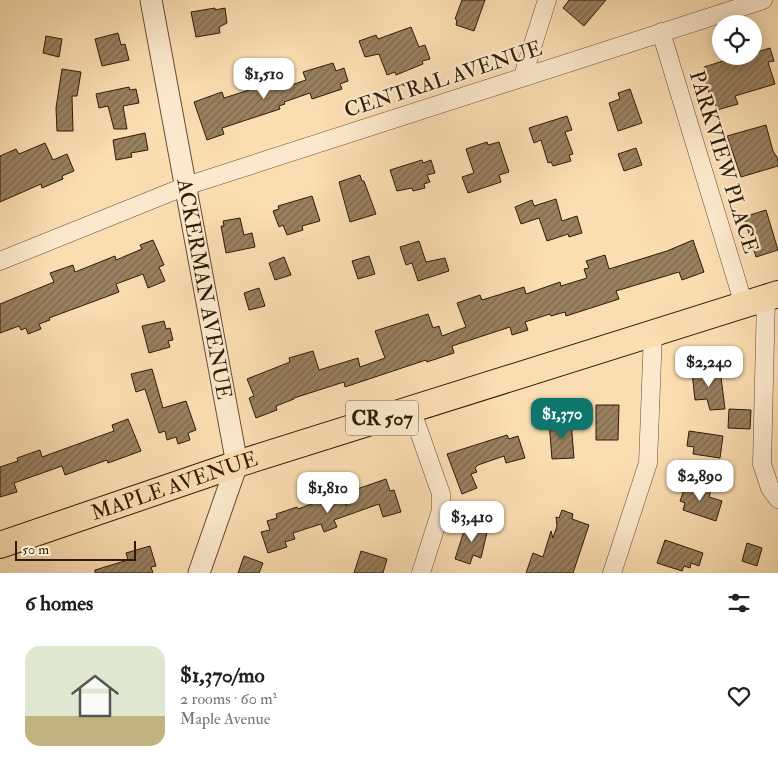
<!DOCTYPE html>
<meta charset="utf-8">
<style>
body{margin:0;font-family:"IM FELL Double Pica",serif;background:#f6f6f6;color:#202124;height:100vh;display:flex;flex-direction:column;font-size:19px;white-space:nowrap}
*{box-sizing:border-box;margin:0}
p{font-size:16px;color:#757577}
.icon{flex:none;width:28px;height:28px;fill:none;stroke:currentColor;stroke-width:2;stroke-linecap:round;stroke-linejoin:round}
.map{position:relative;height:573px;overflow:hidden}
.side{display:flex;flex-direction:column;background:#fff;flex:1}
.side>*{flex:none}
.tools{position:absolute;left:712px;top:15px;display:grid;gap:10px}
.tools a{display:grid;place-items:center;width:50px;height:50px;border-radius:50%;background:#fff;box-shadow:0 2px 12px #0003;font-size:25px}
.scale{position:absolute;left:15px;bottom:12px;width:121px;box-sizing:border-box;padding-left:5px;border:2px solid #2f1c06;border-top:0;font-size:14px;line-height:18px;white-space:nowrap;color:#2f1c06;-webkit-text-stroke:4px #fce9cd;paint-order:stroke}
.price{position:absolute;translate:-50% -42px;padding:0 11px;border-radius:10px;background:#fff;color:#222;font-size:16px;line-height:32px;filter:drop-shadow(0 1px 2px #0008)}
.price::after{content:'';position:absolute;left:50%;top:30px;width:15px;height:11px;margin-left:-8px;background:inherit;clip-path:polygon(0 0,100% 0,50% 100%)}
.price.selected{background:#0f766e;color:#fff}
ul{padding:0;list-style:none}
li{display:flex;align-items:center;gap:15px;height:125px;padding:0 25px}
li span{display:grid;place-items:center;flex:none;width:140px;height:100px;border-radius:15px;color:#555}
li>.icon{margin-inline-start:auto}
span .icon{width:60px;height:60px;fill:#fffc;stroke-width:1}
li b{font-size:21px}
h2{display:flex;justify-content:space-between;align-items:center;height:60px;padding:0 25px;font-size:21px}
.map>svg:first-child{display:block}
</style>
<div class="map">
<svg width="778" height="573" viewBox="0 0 778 573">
<defs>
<pattern id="building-hatch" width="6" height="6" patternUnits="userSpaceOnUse" patternTransform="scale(1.25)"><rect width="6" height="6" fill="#99805f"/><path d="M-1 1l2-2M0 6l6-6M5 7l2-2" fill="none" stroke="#7d684c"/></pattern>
</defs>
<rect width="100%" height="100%" fill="#fbddb2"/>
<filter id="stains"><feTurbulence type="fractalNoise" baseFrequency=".004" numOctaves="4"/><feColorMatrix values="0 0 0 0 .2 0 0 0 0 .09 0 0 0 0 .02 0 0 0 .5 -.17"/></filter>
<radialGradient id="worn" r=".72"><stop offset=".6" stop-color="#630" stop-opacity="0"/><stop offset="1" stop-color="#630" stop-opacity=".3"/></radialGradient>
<path fill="url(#building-hatch)" stroke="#2f1c06" d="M 462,0 L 485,0 L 474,31 L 456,25 L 457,20 L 455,19 Z
M 569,0 L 606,0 L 584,26 L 563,8 Z
M 215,8 L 215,10 L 225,8 L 227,23 L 219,27 L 220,33 L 196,37 L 191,12 Z
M 411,27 L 419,47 L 425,45 L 430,59 L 422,61 L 423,64 L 396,75 L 395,72 L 387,75 L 379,54 L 365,57 L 359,41 L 376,35 L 378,39 Z
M 118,33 L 121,45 L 125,44 L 129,60 L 102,66 L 95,39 Z
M 46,36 L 62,39 L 59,57 L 43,53 Z
M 770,48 L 774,61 L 768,62 L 775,84 L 735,96 L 738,104 L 717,110 L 714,101 L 712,102 L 704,76 L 706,75 L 704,67 L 739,56 L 754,56 L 754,53 Z
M 333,63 L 336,71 L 344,68 L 348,81 L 340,84 L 342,89 L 312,99 L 310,93 L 284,102 L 285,104 L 279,106 L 280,109 L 222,128 L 224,134 L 207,140 L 194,102 L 222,92 L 224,98 L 262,86 L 264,90 L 273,87 L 274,89 L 280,89 L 306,80 L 303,72 Z
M 62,69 L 81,72 L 77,96 L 72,96 L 73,131 L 57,131 L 56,108 Z
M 129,87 L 130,90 L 136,89 L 139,103 L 123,106 L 127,129 L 114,129 L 108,106 L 99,108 L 96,94 Z
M 630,89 L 642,123 L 618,131 L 609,103 L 620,99 L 618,93 Z
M 567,116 L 572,130 L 565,132 L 573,154 L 569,155 L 571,161 L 553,166 L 551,162 L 548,163 L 541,140 L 534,143 L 529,128 Z
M 766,125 L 773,151 L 778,159 L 778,166 L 741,177 L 727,136 Z
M 145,133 L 148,150 L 131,153 L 132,157 L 116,160 L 113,140 Z
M 487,142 L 488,145 L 499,142 L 509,172 L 499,175 L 501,182 L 468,193 L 462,177 L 474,173 L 466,149 Z
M 45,143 L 53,160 L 67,154 L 74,171 L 62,176 L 63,179 L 42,188 L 41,184 L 0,202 L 0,156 L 16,149 L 19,154 Z
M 636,148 L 642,165 L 624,171 L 618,154 Z
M 422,160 L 423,163 L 431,160 L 435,173 L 427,175 L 430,182 L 424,184 L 425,188 L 413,191 L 412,188 L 397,191 L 390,170 Z
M 360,175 L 362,181 L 364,181 L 376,214 L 350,222 L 339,182 Z
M 312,196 L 320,221 L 302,226 L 303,230 L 287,235 L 283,225 L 279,227 L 273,211 L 279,209 L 278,206 Z
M 556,199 L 562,221 L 577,216 L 582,233 L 569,237 L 568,234 L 547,241 L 539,218 L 521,224 L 515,207 L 532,200 L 534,206 Z
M 766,210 L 778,250 L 756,257 L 744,217 Z
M 240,218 L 244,235 L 252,233 L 255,247 L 226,253 L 221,226 L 224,226 L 223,221 Z
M 153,240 L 164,265 L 159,267 L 165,281 L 148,288 L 143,274 L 116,284 L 119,292 L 49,318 L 50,320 L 39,324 L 41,329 L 28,334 L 26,328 L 21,330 L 19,326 L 0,333 L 0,304 L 54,282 L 50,273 L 73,265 L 75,272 L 115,256 L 116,260 L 142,249 L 140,245 Z
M 693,240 L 704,272 L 682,280 L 679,272 L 616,291 L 619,299 L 566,316 L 565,312 L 551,316 L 550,314 L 525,322 L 528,330 L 512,335 L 510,327 L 452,346 L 454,353 L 427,362 L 426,360 L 345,387 L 344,382 L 294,398 L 294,399 L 276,406 L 277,410 L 256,418 L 249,398 L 254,396 L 247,379 L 290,362 L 289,358 L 313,351 L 319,370 L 358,358 L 360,367 L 385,358 L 375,331 L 428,314 L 433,328 L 439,326 L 442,336 L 466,327 L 457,303 L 480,295 L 482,300 L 524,287 L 526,294 L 560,282 L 561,286 L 587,278 L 584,269 L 589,268 L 586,261 L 605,255 L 609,269 L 667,251 Z
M 419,241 L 426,262 L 445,258 L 449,271 L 418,281 L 412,263 L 406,265 L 400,247 Z
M 369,256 L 375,274 L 358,279 L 352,261 Z
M 284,257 L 291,275 L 275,280 L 269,263 Z
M 259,288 L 265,306 L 249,310 L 244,293 Z
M 164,321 L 166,329 L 170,328 L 173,340 L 168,341 L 170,347 L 149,353 L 142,326 Z
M 152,369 L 163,408 L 186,401 L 196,430 L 188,433 L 190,440 L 178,444 L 176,437 L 167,440 L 165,431 L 159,433 L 145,389 L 136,392 L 131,374 Z
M 720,369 L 725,409 L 710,410 L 707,399 L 695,400 L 692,372 Z
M 596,405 L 619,405 L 618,440 L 596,440 Z
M 729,409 L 751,410 L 750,429 L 728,428 Z
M 128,419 L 141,451 L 108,463 L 107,460 L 65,475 L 62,466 L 14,483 L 17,492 L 0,497 L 0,467 L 18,461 L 17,458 L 40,450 L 42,457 L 114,431 L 112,425 Z
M 571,421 L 574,458 L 552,459 L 549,422 Z
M 689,431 L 723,436 L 720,458 L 693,454 L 694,447 L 687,446 Z
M 507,435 L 509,439 L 518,436 L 525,458 L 506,463 L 504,456 L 478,465 L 475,468 L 477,472 L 471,474 L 477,488 L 462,494 L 447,454 Z
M 386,479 L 390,491 L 394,490 L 401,512 L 383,517 L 379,504 L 334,520 L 337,527 L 324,532 L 321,524 L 293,533 L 295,539 L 285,542 L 287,547 L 268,553 L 261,532 L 270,530 L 267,521 L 277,518 L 276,514 L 297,507 L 298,509 L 341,493 L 346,506 L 357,489 Z
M 687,482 L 711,490 L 709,497 L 722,501 L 716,521 L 683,510 L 685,503 L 680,501 Z
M 562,510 L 573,514 L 572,519 L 589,525 L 573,573 L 526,573 L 533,553 L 543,557 L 551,531 L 553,538 L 557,526 L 556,517 L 559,518 Z
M 471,522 L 488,528 L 481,558 L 473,555 L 470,564 L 455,559 L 464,531 L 468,532 Z
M 665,540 L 703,553 L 699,566 L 691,563 L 690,568 L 684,566 L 682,571 L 657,563 Z
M 747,543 L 762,548 L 757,566 L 742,561 Z
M 150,546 L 156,566 L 151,567 L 153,573 L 95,573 L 95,570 L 128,560 L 126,553 Z
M 361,551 L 387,559 L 383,573 L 354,573 Z
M 244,556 L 263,563 L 259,573 L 238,573 Z"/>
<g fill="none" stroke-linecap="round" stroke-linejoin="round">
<defs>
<path id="minor" d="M 661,32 L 744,305
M 523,76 L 547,0
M 0,261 L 186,186 L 763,0
M 766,298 L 762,464 L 770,488 L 778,499
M 411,409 L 441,494 L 441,510 L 421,573
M 612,573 L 648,463 L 653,333"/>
<g id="tertiary">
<path id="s1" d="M 151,0 L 237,464 L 199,573"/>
</g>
<g id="primary">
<path id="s2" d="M 0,545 L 237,464 L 778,294"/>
</g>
</defs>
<use href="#minor" stroke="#624c31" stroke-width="19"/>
<use href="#tertiary" stroke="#624c31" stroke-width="23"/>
<use href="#primary" stroke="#2f1c06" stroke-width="28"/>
<use href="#minor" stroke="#fce9cd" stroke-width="18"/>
<use href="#tertiary" stroke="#fce9cd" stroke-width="21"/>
<use href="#primary" stroke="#fbddb2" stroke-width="26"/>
</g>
<g text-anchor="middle" stroke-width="4.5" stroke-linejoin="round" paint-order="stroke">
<rect fill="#fce9cd" stroke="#6c5a42" stroke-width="1" x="346" y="400.5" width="72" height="35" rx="4"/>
<g font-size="20" font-weight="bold" fill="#2f1c06">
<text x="382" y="425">CR 507</text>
</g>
<g font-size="21" fill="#2f1c06" stroke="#fce9cd">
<text transform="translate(443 79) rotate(-18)" y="7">CENTRAL AVENUE</text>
<text transform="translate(724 162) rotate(73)" y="7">PARKVIEW PLACE</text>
<text dy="7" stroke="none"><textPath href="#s1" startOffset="294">ACKERMAN AVENUE</textPath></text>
<text dy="7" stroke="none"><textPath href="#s2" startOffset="184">MAPLE AVENUE</textPath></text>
</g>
</g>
<rect width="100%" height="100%" filter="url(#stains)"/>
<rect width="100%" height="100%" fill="url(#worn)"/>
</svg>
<div class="tools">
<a><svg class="icon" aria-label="locate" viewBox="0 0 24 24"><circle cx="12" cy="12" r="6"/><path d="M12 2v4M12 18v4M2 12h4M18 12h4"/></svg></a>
</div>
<div class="scale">50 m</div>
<b class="price" style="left:264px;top:100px">$1,510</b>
<b class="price" style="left:709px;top:388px">$2,240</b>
<b class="price selected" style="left:562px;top:440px">$1,370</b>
<b class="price" style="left:700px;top:502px">$2,890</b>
<b class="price" style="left:328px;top:514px">$1,810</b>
<b class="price" style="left:472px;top:543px">$3,410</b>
</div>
<section class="side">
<h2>6 homes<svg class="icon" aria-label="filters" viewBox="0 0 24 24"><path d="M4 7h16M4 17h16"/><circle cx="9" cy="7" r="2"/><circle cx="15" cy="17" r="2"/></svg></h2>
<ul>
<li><span style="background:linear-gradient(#dfe7d0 70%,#c2b280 0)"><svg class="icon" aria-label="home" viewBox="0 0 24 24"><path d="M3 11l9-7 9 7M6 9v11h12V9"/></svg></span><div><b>$1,370/mo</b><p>2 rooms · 60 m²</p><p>Maple Avenue</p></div><svg class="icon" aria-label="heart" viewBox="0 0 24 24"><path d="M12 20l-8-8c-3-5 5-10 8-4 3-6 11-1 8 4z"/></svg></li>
</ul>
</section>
